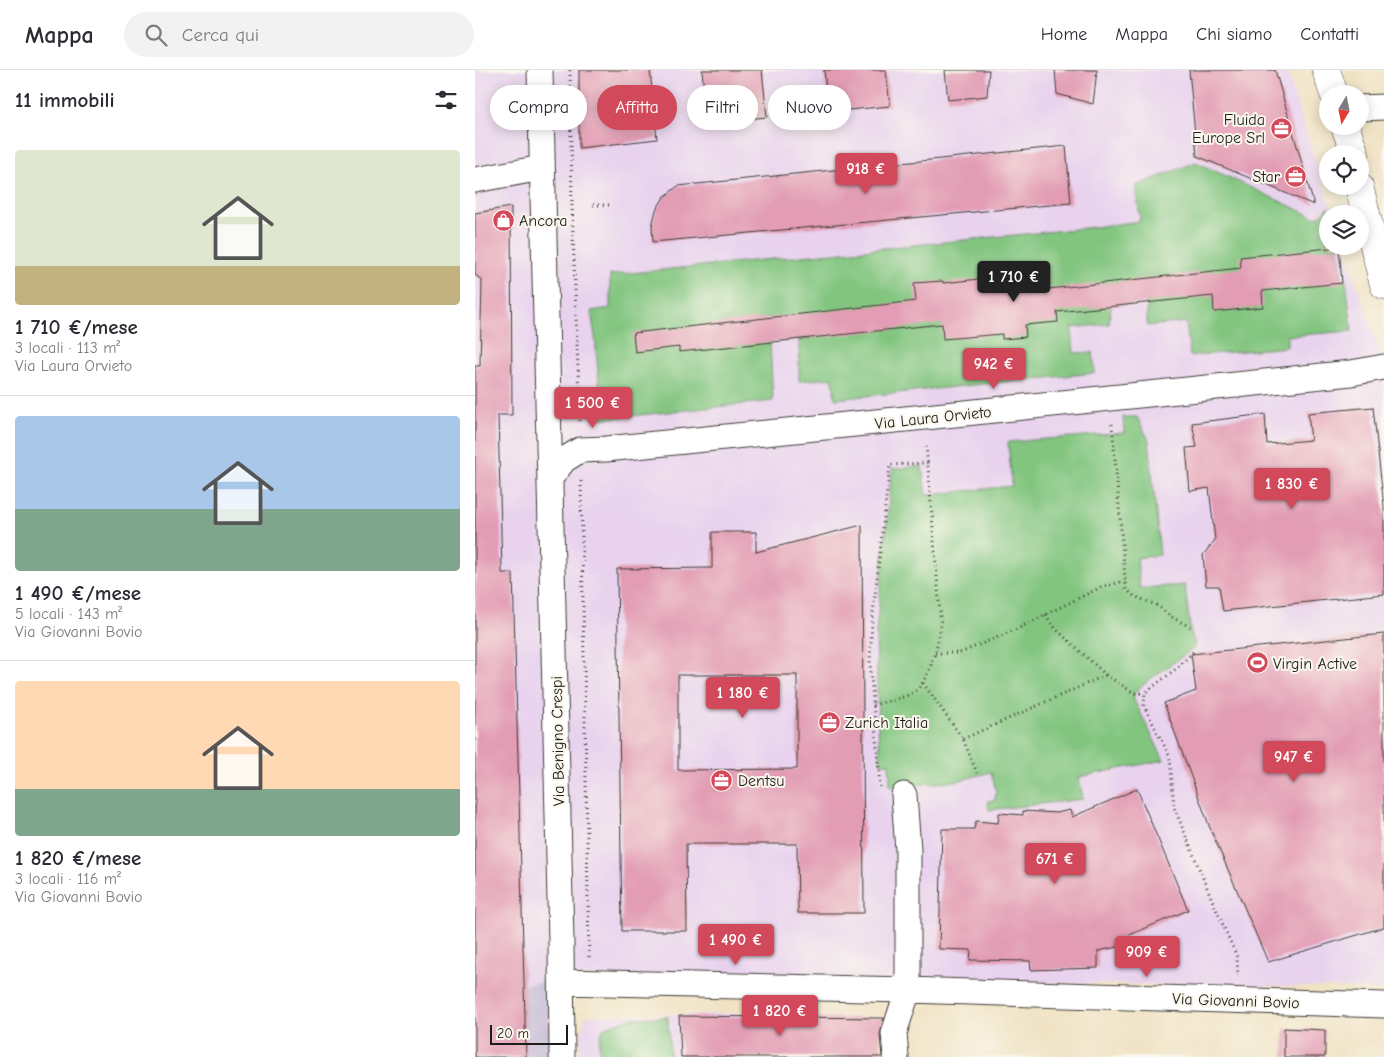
<!DOCTYPE html>
<html lang="it">
<meta charset="utf-8">
<style>
body{margin:0;font-family:"Comic Neue",sans-serif;background:#f2f2f3;color:#2b2b33;height:100vh;display:flex;flex-direction:column;font-size:19px;white-space:nowrap}
*{box-sizing:border-box;margin:0}
p{font-size:16px;color:#7c7c81}
.icon{flex:none;width:28px;height:28px;fill:none;stroke:currentColor;stroke-width:2;stroke-linecap:round;stroke-linejoin:round}
.map{position:relative;flex:1;overflow:hidden}
.side{display:flex;flex-direction:column;background:#fff;width:475px}
.side>*{flex:none}
.top-card{position:absolute;left:15px;top:15px;width:475px;height:45px;display:flex;gap:10px}
.needle{width:32px;rotate:190deg}
.buttons{position:absolute;left:844px;top:15px;display:grid;gap:10px}
.buttons a{display:grid;place-items:center;width:50px;height:50px;border-radius:50%;background:#fff;box-shadow:0 2px 12px #0003;font-size:25px}
.scale{position:absolute;left:15px;bottom:12px;width:78px;box-sizing:border-box;padding-left:5px;border:2px solid #1c1c1c;border-top:0;font-size:14px;line-height:18px;white-space:nowrap;color:#1c1c1c;-webkit-text-stroke:4px #fbf7ec;paint-order:stroke}
.price{position:absolute;translate:-50% -42px;padding:0 11px;border-radius:5px;background:#d1495b;color:#fff;font-size:16px;line-height:32px;filter:drop-shadow(0 1px 2px #0008)}
.price::after{content:'';position:absolute;left:50%;top:30px;width:15px;height:11px;margin-left:-8px;background:inherit;clip-path:polygon(0 0,100% 0,50% 100%)}
.price.current{background:#222;color:#fff}
ul{padding:0;list-style:none}
li{display:grid;align-content:center;gap:10px;height:265px;padding:0 15px}
li+li{border-top:1px solid #e1e1e2}
li span{display:grid;place-items:center;height:155px;border-radius:5px;color:#555}
li>.icon{margin-inline-start:auto}
span .icon{width:90px;height:90px;fill:#fffc;stroke-width:1}
li b{font-size:21px}
h2{display:flex;justify-content:space-between;align-items:center;height:60px;padding:0 15px;font-size:21px}
.chip{padding:0 18px;border-radius:22px;background:#fff;box-shadow:0 2px 12px #0003;font-size:18px;line-height:45px}
.chip.current{background:#d1495b;color:#fff}
header{display:flex;align-items:center;gap:30px;box-sizing:border-box;height:70px;padding:0 25px;background:#fff;border-bottom:1px solid #e1e1e2}
header strong{font-size:24px}
nav{display:flex;gap:28px;margin-inline-start:auto;font-size:18px}
.search{width:350px;height:45px;background:#f2f2f3;display:flex;align-items:center;gap:12px;box-sizing:border-box;padding:0 18px;border-radius:28px;color:#7c7c81;font-size:19px}
main{display:flex;flex:1;min-height:0}
.map>svg:first-child{display:block}
</style>
<header>
<strong>Mappa</strong>
<div class="search"><svg class="icon" aria-label="search" viewBox="0 0 24 24"><circle cx="10" cy="10" r="6"/><path d="M15 15l6 6"/></svg>Cerca qui</div>
<nav><a>Home</a><a>Mappa</a><a>Chi siamo</a><a>Contatti</a></nav>
</header>
<main>
<section class="side">
<h2>11 immobili<svg class="icon" aria-label="filters" viewBox="0 0 24 24"><path d="M4 7h16M4 17h16"/><circle cx="9" cy="7" r="2"/><circle cx="15" cy="17" r="2"/></svg></h2>
<ul>
<li><span style="background:linear-gradient(#dfe7d0 75%,#c2b280 0)"><svg class="icon" aria-label="home" viewBox="0 0 24 24"><path d="M3 11l9-7 9 7M6 9v11h12V9"/></svg></span><div><b>1 710 €/mese</b><p>3 locali · 113 m²</p><p>Via Laura Orvieto</p></div></li>
<li><span style="background:linear-gradient(#a9c7e8 60%,#7fa58c 0)"><svg class="icon" aria-label="home" viewBox="0 0 24 24"><path d="M3 11l9-7 9 7M6 9v11h12V9"/></svg></span><div><b>1 490 €/mese</b><p>5 locali · 143 m²</p><p>Via Giovanni Bovio</p></div></li>
<li><span style="background:linear-gradient(#ffd9b3 70%,#7fa58c 0)"><svg class="icon" aria-label="home" viewBox="0 0 24 24"><path d="M3 11l9-7 9 7M6 9v11h12V9"/></svg></span><div><b>1 820 €/mese</b><p>3 locali · 116 m²</p><p>Via Giovanni Bovio</p></div></li>
</ul>
</section>
<div class="map">
<svg width="909" height="987" viewBox="0 0 909 987">
<rect width="100%" height="100%" fill="#fbf7ec"/>
<filter id="ink" filterUnits="userSpaceOnUse"><feTurbulence type="fractalNoise" baseFrequency=".02" numOctaves="2"/><feDisplacementMap in="SourceGraphic" scale="10" xChannelSelector="R" yChannelSelector="G"/><feConvolveMatrix kernelMatrix="1 2 1 2 8 2 1 2 1" color-interpolation-filters="sRGB"/></filter>
<filter id="wash" filterUnits="userSpaceOnUse"><feTurbulence type="fractalNoise" baseFrequency=".0096" numOctaves="4" result="noise"/><feDisplacementMap in="SourceGraphic" scale="20" xChannelSelector="R" yChannelSelector="G"/><feGaussianBlur stdDeviation="1.12" result="paint"/><feColorMatrix in="noise" values="0 0 0 0 0 0 0 0 0 0 0 0 0 0 0 0 0 1.4 0 .05"/><feComposite in="paint" operator="in"/></filter>
<g filter="url(#wash)">
<rect width="100%" height="100%" fill="#f0e2c3"/>
<path fill="#e8d2ee" d="M 0,0 L 812,0 L 823,37 L 858,144 L 852,144 L 852,176 L 869,176 L 909,294 L 909,920 L 850,917 L 93,906 L 48,915 L 0,917 Z
M 301,943 L 305,987 L 102,987 L 110,946 Z"/>
<path fill="#c9bfd7" d="M 82,908 L 84,987 L 0,987 L 0,917 L 48,915 Z"/>
<path fill="#81c57f" stroke="#4e704e" d="M 721,92 L 839,147 L 847,145 L 853,137 L 855,144 L 852,144 L 852,176 L 864,176 L 867,212 L 871,209 L 877,261 L 812,266 L 812,277 L 715,286 L 711,252 L 672,256 L 672,232 L 636,236 L 634,254 L 597,258 L 599,283 L 618,282 L 620,303 L 360,329 L 358,308 L 324,311 L 324,269 L 295,272 L 298,331 L 127,349 L 120,267 L 116,241 L 135,238 L 135,205 L 611,158 L 665,151 L 661,116 Z
M 648,347 L 662,347 L 674,370 L 685,485 L 662,488 L 665,518 L 710,515 L 716,565 L 720,573 L 718,579 L 675,609 L 659,623 L 659,630 L 689,690 L 604,707 L 608,729 L 514,740 L 513,731 L 520,730 L 521,722 L 516,702 L 482,711 L 415,717 L 414,693 L 406,694 L 403,658 L 401,563 L 417,399 L 447,396 L 451,425 L 537,416 L 533,372 L 649,363 Z
M 193,947 L 195,987 L 125,987 L 124,972 L 128,958 L 155,948 Z"/>
<g id="blocks">
<path fill="#e29cb4" fill-rule="evenodd" d="M 104,0 L 175,0 L 182,69 L 104,78 Z
M 227,0 L 287,0 L 292,47 L 232,53 Z
M 349,0 L 411,0 L 415,36 L 353,42 Z
M 470,0 L 514,0 L 512,26 L 473,30 Z
M 580,0 L 622,0 L 618,34 L 582,24 Z
M 714,0 L 800,0 L 839,135 L 722,86 Z
M 591,76 L 596,133 L 178,172 L 177,156 L 181,140 L 189,127 L 203,116 Z
M 36,137 L 37,345 L 23,345 L 27,503 L 38,503 L 51,987 L 0,987 L 0,296 L 5,296 L 7,210 L 0,205 L 0,143 Z
M 864,177 L 867,213 L 787,221 L 788,237 L 739,242 L 738,226 L 582,242 L 583,252 L 550,255 L 551,267 L 527,269 L 527,264 L 468,269 L 467,254 L 204,282 L 204,277 L 160,282 L 158,263 L 441,231 L 439,213 L 468,211 L 468,213 L 549,204 L 548,195 L 570,192 L 573,219 L 766,198 L 765,187 Z
M 898,337 L 909,437 L 909,524 L 748,541 L 744,516 L 731,516 L 728,485 L 740,470 L 734,418 L 715,421 L 711,378 L 722,377 L 717,353 L 790,344 L 792,374 L 836,370 L 833,343 Z
M 387,455 L 389,843 L 323,843 L 322,774 L 211,774 L 212,861 L 147,861 L 142,499 L 237,498 L 237,462 L 281,462 L 281,482 ZM 203,605 L 322,605 L 322,699 L 203,700 Z
M 909,564 L 909,857 L 793,892 L 735,758 L 689,633 L 721,621 L 716,584 Z
M 662,719 L 713,840 L 645,869 L 647,876 L 623,881 L 623,898 L 556,900 L 555,891 L 495,890 L 496,880 L 464,879 L 467,759 L 499,759 L 501,751 L 523,753 L 524,743 L 548,745 L 548,741 L 581,743 L 595,740 L 597,747 Z
M 204,946 L 409,948 L 405,964 L 407,987 L 206,987 Z
M 809,958 L 850,960 L 850,987 L 809,987 Z"/>
</g>
</g>
<g filter="url(#ink)">
<use href="#blocks" fill-opacity="0" stroke="#3c3a35" stroke-width="1"/>
<g fill="none" stroke-linecap="round" stroke-linejoin="round">
<defs>
<path id="minor" d="M 65,0 L 86,871 L 87,987
M 885,38 L 909,37
M 0,110 L 67,98
M 76,407 L 89,390 L 105,380 L 131,379 L 490,343 L 876,303 L 909,297
M 87,912 L 433,920 L 909,935
M 421,987 L 419,963 L 433,920 L 433,780 L 429,725"/>
<path id="major" d="M 851,0 L 859,24
M 870,56 L 880,84
M 884,116 L 909,215"/>
</defs>
<use href="#minor" stroke="#3c3a35" stroke-width="27"/>
<use href="#major" stroke="#3c3a35" stroke-width="29"/>
<path stroke="#3c3a35" stroke-width="3" stroke-dasharray="1 4" stroke-linecap="butt" d="M 95,0 L 97,137 L 105,354
M 118,135 L 135,135
M 637,354 L 651,519 L 659,526 L 683,536 L 695,546 L 715,557
M 106,411 L 114,887
M 570,545 L 581,559 L 631,605 L 659,623 L 670,623
M 718,582 L 702,598 L 670,623 L 669,636 L 695,687 L 699,737 L 735,825 L 762,887 L 763,906
M 460,583 L 485,583 L 542,559 L 626,517 L 650,511
M 448,613 L 488,669 L 502,703
M 398,635 C 409,632 430,628 439,622 C 455,610 463,574 466,555 L 451,373
M 488,669 L 631,605
M 405,717 L 395,593 L 397,551 L 415,395 L 453,393"/>
<use href="#minor" stroke="#fff" stroke-width="25"/>
<use href="#major" stroke="#fff" stroke-width="28"/>
</g>
</g>
<defs>
<symbol id="office-disc" viewBox="-11 -11 22 22"><circle r="9.5" fill="#d1495b" stroke="#fbf7ec"/><path d="M-6-3h4V-5.5h4V-3h4V5H-6ZM-1-4.5V-3h2v-1.5ZM-6 0V1H6V0Z" fill="#fff"/></symbol>
<symbol id="shop-disc" viewBox="-11 -11 22 22"><circle r="9.5" fill="#d1495b" stroke="#fbf7ec"/><path d="M-5-2.5h2.3a2.7 3.5 0 0 1 5.4 0H5L5.5 6h-11ZM-1.5-2.5h3a1.5 2.3 0 0 0-3 0Z" fill="#fff"/></symbol>
<symbol id="stadium-disc" viewBox="-11 -11 22 22"><circle r="9.5" fill="#d1495b" stroke="#fbf7ec"/><path d="M0-5a6.5 5 0 1 0 0 10a6.5 5 0 1 0 0-10ZM-3.5-1.8h7v3.6h-7Z" fill="#fff"/></symbol>
</defs>
<g fill-rule="evenodd">
<use href="#office-disc" x="794" y="46" width="25" height="25"/>
<use href="#office-disc" x="808" y="94" width="25" height="25"/>
<use href="#shop-disc" x="16" y="138" width="25" height="25"/>
<use href="#stadium-disc" x="770" y="580" width="25" height="25"/>
<use href="#office-disc" x="342" y="640" width="25" height="25"/>
<use href="#office-disc" x="234" y="698" width="25" height="25"/>
</g>
<g text-anchor="middle" stroke-width="4" stroke-linejoin="round" paint-order="stroke">
<g font-size="16" fill="#1c1c1c" stroke="#fbf7ec" text-anchor="start">
<text x="790" y="55" text-anchor="end">Fluida<tspan x="790" dy="18">Europe Srl</tspan></text>
<text x="805" y="112" text-anchor="end">Star</text>
<text x="44" y="156">Ancora</text>
<text x="798" y="599">Virgin Active</text>
<text x="370" y="658">Zurich Italia</text>
<text x="263" y="716">Dentsu</text>
</g>
<g font-size="16" fill="#1c1c1c" stroke="#fbf7ec">
<text transform="translate(458 347) rotate(-6)" y="6">Via Laura Orvieto</text>
<text transform="translate(82 671) rotate(-91)" y="6">Via Benigno Crespi</text>
<text transform="translate(761 930) rotate(2)" y="6">Via Giovanni Bovio</text>
</g>
</g>
</svg>
<div class="buttons">
<a><svg class="needle" viewBox="-14 -14 28 28"><path d="M0-13l5 13h-10z" fill="#e53935"/><path d="M0 13l5-13h-10z" fill="#7c7c81"/></svg></a>
<a><svg class="icon" aria-label="locate" viewBox="0 0 24 24"><circle cx="12" cy="12" r="6"/><path d="M12 2v4M12 18v4M2 12h4M18 12h4"/></svg></a>
<a><svg class="icon" aria-label="layers" viewBox="0 0 24 24"><path d="M12 4l9 5-9 5-9-5zM3 14l9 5 9-5"/></svg></a>
</div>
<div class="scale">20 m</div>
<b class="price" style="left:391px;top:125px">918 €</b>
<b class="price current" style="left:539px;top:233px">1 710 €</b>
<b class="price" style="left:519px;top:320px">942 €</b>
<b class="price" style="left:118px;top:359px">1 500 €</b>
<b class="price" style="left:817px;top:440px">1 830 €</b>
<b class="price" style="left:268px;top:649px">1 180 €</b>
<b class="price" style="left:819px;top:713px">947 €</b>
<b class="price" style="left:580px;top:815px">671 €</b>
<b class="price" style="left:261px;top:896px">1 490 €</b>
<b class="price" style="left:672px;top:908px">909 €</b>
<b class="price" style="left:305px;top:967px">1 820 €</b>
<div class="top-card">
<a class="chip">Compra</a>
<a class="chip current">Affitta</a>
<a class="chip">Filtri</a>
<a class="chip">Nuovo</a>
</div>
</div>
</main>
